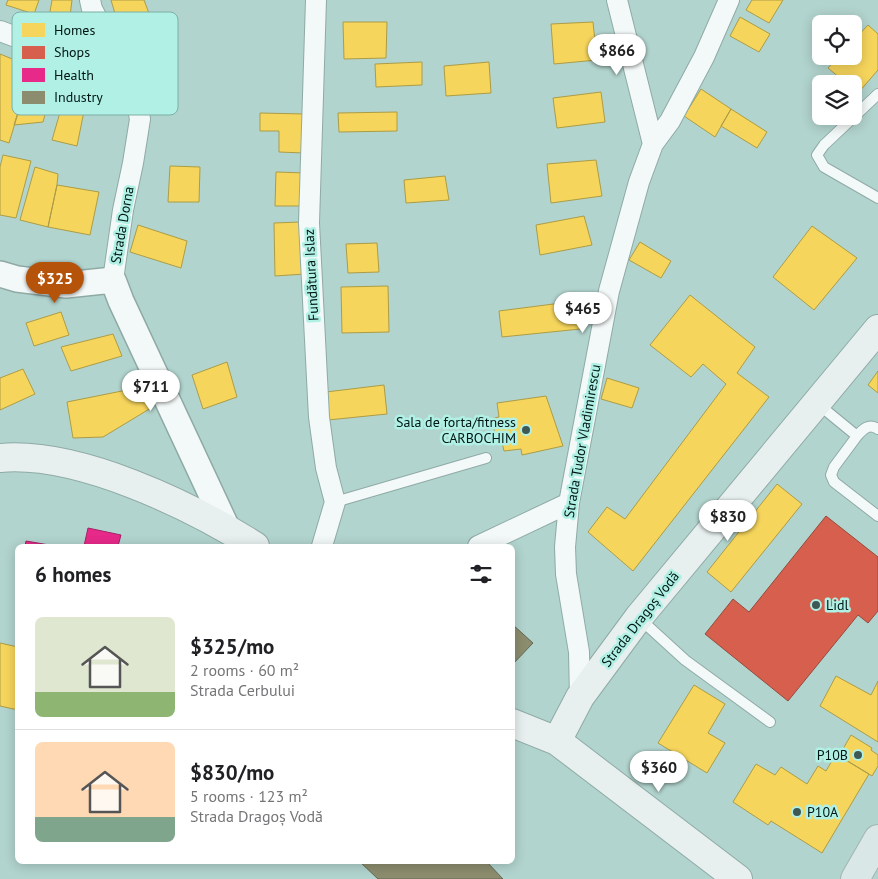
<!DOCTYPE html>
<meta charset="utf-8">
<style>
body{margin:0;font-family:"PT Sans",sans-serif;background:#f2f2f2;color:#202124;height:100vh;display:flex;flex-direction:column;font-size:19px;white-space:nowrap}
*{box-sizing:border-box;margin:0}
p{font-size:16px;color:#757577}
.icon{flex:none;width:28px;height:28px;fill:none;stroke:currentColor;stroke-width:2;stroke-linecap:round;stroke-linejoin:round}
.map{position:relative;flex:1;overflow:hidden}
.drawer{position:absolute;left:15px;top:544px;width:500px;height:320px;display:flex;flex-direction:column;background:#fff;border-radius:8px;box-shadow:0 2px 12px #0003}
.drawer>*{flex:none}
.tools{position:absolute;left:812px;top:15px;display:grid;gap:10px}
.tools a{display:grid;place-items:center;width:50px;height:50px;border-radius:8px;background:#fff;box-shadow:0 2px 12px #0003;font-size:25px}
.price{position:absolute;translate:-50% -42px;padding:0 11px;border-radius:18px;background:#fff;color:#222;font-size:16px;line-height:32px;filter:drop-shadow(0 1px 2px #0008)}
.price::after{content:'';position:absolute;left:50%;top:30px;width:15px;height:11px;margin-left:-8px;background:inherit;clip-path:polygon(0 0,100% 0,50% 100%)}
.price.current{background:#b45309;color:#fff}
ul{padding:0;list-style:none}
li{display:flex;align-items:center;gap:15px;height:125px;padding:0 20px}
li+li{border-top:1px solid #e0e0e0}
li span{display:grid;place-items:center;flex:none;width:140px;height:100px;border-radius:8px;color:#555}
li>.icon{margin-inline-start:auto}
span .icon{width:60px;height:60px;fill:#fffc;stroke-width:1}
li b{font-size:21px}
h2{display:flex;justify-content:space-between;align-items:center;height:60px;padding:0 20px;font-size:21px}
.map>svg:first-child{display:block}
</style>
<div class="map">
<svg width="878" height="879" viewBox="0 0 878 879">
<rect width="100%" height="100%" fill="#b2d4ce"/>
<path fill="#f6d55c" stroke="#ac9c46" d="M 8,0 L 39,0 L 34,14 L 6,5 Z
M 52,0 L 72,0 L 68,32 L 47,29 Z
M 111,0 L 144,0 L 150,16 L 119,27 Z
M 752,0 L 783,0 L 769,23 L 746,10 Z
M 740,17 L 770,34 L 759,52 L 730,36 Z
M 343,22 L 387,22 L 386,58 L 344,59 Z
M 593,22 L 597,60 L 554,64 L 551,24 Z
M 868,25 L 878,34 L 878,70 L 858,93 L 854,89 L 854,84 L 847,84 L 828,68 L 839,56 L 854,56 L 854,40 Z
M 0,54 L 32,67 L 9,143 L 0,140 Z
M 422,62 L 422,85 L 376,87 L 375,64 Z
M 489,62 L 491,93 L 446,96 L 444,66 Z
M 32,67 L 56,73 L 43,122 L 14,125 Z
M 72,71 L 101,77 L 102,104 L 86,101 L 77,146 L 52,140 Z
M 701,89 L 731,109 L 715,137 L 684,116 Z
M 601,92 L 605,122 L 557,128 L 553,98 Z
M 731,109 L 767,132 L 757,148 L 721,126 Z
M 397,112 L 397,131 L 339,132 L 338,113 Z
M 260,113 L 305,114 L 304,153 L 279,152 L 279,131 L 260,131 Z
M 3,155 L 31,161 L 16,218 L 0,215 L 0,167 Z
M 596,160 L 602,196 L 551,203 L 547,164 Z
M 170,166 L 200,167 L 199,202 L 168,202 Z
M 35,167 L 58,174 L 57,185 L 48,227 L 20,220 Z
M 276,172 L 306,173 L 304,206 L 275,206 Z
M 445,176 L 449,200 L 406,203 L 404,180 Z
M 57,185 L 99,192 L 90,235 L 48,227 Z
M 584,216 L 592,245 L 540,255 L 536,225 Z
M 301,222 L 305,274 L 275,276 L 274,223 Z
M 138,225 L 187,241 L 181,268 L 130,252 Z
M 812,226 L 857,258 L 814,310 L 773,277 Z
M 640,242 L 671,261 L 661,278 L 629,260 Z
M 377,243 L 379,272 L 348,273 L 346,244 Z
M 388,286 L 389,332 L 342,333 L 341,287 Z
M 690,295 L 755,347 L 737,373 L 769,397 L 633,571 L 588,532 L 607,507 L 625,519 L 726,384 L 703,364 L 691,377 L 650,345 Z
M 577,301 L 580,329 L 502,337 L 499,311 Z
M 61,312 L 69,335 L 34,346 L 26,323 Z
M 113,334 L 122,356 L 71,371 L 61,347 Z
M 227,362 L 237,397 L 203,409 L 192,375 Z
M 23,369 L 35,394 L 0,410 L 0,378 Z
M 878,371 L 878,393 L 868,385 Z
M 607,378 L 639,388 L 632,408 L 601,399 Z
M 384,385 L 387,414 L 328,420 L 326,392 Z
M 142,387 L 151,408 L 103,437 L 73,438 L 67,402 Z
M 546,396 L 563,446 L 522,455 L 521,449 L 504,451 L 502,442 L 496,443 L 493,418 L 499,417 L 497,403 Z
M 777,484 L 802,504 L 731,592 L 707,572 Z
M 0,643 L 18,647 L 18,710 L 0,706 Z
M 836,676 L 871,695 L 878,681 L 878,742 L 820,706 Z
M 694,685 L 725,704 L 708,733 L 725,743 L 707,773 L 658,743 Z
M 851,735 L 872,748 L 871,750 L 878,755 L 878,766 L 872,776 L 839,756 Z
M 836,754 L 869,774 L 822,853 L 771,821 L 768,825 L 733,802 L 756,764 L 775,775 L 781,767 L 807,784 L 818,766 L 826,771 Z"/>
<path fill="#d6604d" stroke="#964a3c" d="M 826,516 L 878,557 L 878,611 L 868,623 L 858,615 L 788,701 L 705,634 L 733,599 L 749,612 Z"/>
<path fill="#e7298a" stroke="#a22366" d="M 88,528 L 121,535 L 118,546 L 84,546 Z
M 26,541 L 55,546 L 25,546 Z"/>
<path fill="#8c8c6e" stroke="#626953" d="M 512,624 L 533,643 L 512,665 Z
M 359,861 L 486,861 L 503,879 L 378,879 Z"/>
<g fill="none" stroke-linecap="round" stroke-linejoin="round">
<defs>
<path id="service" d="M 878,94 L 824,145 L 817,155 L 824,167 L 878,198
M 818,404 L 857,436 L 834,467 L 831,475 L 834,482 L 878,516
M 857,436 C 863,429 869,423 878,429
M 335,502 L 486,458
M 639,618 L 685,660 L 770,722"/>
<path id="minor" d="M 90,0 L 92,9 L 134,88 L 140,119 L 133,163 L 123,210 L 113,280
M 316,0 L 309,223 L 319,417 L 326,468 L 335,502 L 322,546
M 617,0 L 653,144
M 0,31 L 27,41 L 66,52 L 114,50
M 478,546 L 569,503
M 580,697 L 579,652 L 566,574 L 565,547 L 569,503 L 609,291 L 639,182 L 653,144 L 670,121 L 704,57 L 729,0"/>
<path id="tertiary" d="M 0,274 L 17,279 L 66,285 L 113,280 L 121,301 L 227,528"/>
<path id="secondary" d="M 0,458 C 78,451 190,505 255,546
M 512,723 L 557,741 L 738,879
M 557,741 L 580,697 L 639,617 L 878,329"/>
<path id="primary" d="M 855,879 L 878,839"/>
</defs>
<use href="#service" stroke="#8faaa5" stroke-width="12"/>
<use href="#minor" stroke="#8faaa5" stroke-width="22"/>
<use href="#tertiary" stroke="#8faaa5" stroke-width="28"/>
<use href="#secondary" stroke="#8faaa5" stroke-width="30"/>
<use href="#primary" stroke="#a3b4b1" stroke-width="30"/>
<use href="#service" stroke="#f3f9f8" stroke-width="10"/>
<use href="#minor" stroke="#f3f9f8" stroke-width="20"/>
<use href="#tertiary" stroke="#f3f9f8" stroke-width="25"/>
<use href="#secondary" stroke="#e7f0ef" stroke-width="28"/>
<use href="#primary" stroke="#d9e8e6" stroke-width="28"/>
</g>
<g fill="#3e5854" stroke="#b1f0e5" stroke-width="2">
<circle cx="526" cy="430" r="5"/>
<circle cx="816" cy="605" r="5"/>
<circle cx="858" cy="755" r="5"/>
<circle cx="797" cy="812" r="5"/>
</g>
<g text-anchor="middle" stroke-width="5" stroke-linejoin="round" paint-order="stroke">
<g font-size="14" fill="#001613" stroke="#b1f0e5">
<text transform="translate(122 225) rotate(-80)" y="5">Strada Dorna</text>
<text transform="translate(311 275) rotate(-93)" y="5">Fundătura Islaz</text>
<text transform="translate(582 441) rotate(-80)" y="5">Strada Tudor Vladimirescu</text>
<text transform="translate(640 619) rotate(-52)" y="5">Strada Dragoș Vodă</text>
</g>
<g font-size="14" fill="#001613" stroke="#b1f0e5" text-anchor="end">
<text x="516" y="427">Sala de forta/fitness<tspan x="516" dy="16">CARBOCHIM</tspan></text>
<text x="826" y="610" text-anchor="start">Lidl</text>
<text x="848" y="760">P10B</text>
<text x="807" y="817" text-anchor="start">P10A</text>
</g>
</g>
<rect x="12" y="12" width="166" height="103" rx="8" fill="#b1f0e5" stroke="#7cafa6" stroke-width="1"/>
<rect x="22" y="23" width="23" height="14" fill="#f6d55c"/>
<rect x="22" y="46" width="23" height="13" fill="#d6604d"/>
<rect x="22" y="68" width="23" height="14" fill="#e7298a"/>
<rect x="22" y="91" width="23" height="13" fill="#8c8c6e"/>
<g font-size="14" fill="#001613">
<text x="54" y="35">Homes</text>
<text x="54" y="57">Shops</text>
<text x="54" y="80">Health</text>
<text x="54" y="102">Industry</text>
</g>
</svg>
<div class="tools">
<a><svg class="icon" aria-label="locate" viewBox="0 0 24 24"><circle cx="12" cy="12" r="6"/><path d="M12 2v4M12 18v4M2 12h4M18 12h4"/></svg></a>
<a><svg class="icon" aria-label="layers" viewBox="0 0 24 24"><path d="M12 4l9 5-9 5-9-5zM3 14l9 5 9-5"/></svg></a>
</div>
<b class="price" style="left:617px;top:76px">$866</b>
<b class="price current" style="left:55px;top:304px">$325</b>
<b class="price" style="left:583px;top:334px">$465</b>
<b class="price" style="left:151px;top:412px">$711</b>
<b class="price" style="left:728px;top:542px">$830</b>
<b class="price" style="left:659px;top:793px">$360</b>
<section class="drawer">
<h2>6 homes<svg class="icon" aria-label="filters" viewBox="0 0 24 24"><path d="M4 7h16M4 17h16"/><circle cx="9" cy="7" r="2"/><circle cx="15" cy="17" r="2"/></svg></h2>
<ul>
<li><span style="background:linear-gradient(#dfe7d0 75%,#8fb573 0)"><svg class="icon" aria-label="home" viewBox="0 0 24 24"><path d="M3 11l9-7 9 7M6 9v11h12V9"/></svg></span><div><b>$325/mo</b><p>2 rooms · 60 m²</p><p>Strada Cerbului</p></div></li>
<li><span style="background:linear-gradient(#ffd9b3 75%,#7fa58c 0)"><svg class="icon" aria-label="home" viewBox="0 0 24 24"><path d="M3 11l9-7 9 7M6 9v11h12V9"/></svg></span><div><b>$830/mo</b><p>5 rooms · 123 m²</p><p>Strada Dragoș Vodă</p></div></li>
</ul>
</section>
</div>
